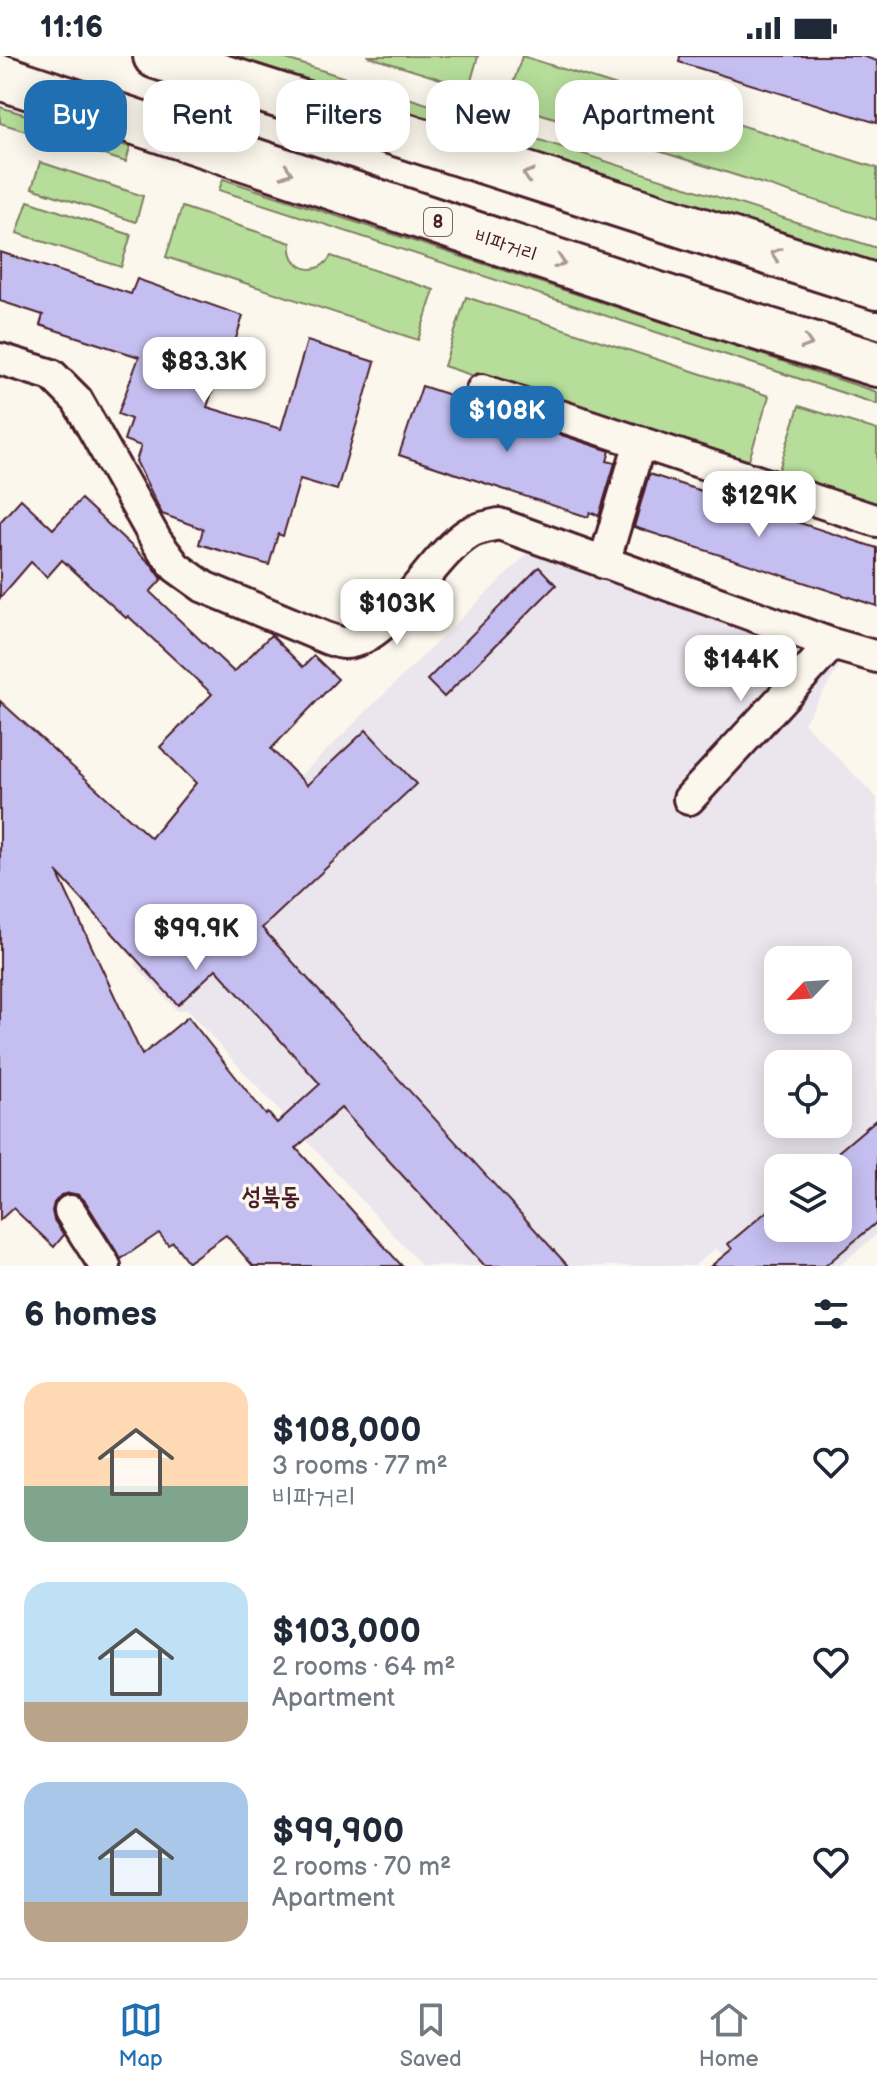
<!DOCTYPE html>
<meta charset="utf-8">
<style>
body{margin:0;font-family:"Balsamiq Sans","Poor Story",sans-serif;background:#f6f6f7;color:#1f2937;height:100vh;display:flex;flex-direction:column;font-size:30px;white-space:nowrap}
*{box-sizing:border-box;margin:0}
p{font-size:26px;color:#747a83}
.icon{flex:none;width:44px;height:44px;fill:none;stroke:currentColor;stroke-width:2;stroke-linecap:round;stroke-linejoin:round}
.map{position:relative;height:1210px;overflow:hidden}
.details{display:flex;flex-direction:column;background:#fff;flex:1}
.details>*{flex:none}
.top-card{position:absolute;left:24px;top:24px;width:830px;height:72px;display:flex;gap:16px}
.needle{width:52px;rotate:245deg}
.tools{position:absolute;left:764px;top:890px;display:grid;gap:16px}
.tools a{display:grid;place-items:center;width:88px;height:88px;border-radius:16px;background:#fff;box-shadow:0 4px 20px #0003;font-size:40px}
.price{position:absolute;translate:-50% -68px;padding:0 18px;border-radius:16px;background:#fff;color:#222;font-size:26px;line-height:52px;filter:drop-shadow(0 2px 4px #0008)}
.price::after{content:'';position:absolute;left:50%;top:48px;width:24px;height:18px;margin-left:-12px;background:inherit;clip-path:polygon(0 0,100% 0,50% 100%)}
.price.on{background:#1f6fb2;color:#fff}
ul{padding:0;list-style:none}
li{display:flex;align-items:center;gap:24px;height:200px;padding:0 24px}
li span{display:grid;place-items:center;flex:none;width:224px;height:160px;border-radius:24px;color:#555}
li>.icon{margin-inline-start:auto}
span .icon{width:96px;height:96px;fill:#fffc;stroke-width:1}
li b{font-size:34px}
h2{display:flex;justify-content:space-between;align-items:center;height:96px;padding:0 24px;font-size:34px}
.pill{padding:0 28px;border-radius:24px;background:#fff;box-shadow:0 4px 20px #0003;font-size:28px;line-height:72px}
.pill.on{background:#1f6fb2;color:#fff}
.status{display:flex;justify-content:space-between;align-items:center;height:56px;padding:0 40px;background:#fff;direction:ltr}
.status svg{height:22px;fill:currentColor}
.menu{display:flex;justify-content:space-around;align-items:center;height:112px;border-top:2px solid #e0e1e3;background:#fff;font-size:22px;color:#747a83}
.menu a{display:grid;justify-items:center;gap:4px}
.menu .on{color:#1f6fb2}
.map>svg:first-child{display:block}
</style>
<div class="status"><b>11:16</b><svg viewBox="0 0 49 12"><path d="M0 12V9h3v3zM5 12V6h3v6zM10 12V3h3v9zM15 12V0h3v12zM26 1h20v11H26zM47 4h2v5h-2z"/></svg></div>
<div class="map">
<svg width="877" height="1210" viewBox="0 0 877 1210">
<rect width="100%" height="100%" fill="#fbf7ec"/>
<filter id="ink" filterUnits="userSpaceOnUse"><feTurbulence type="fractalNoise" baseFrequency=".0125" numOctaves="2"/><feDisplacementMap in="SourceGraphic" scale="16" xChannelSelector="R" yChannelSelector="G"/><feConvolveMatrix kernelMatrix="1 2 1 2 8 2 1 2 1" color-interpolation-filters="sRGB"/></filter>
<g filter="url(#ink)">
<path fill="#ebe6ee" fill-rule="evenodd" d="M 528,497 L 796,592 L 839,611 L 804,667 L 877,742 L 877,1178 L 839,1210 L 732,1210 L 716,1192 L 694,1210 L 422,1210 L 186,953 L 177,955 L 134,908 L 250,801 L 235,784 ZM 778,904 L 838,904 L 838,964 L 778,964 ZM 778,1008 L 838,1008 L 838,1068 L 778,1068 ZM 778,1112 L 838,1112 L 838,1172 L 778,1172 Z"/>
<path fill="#b6de9a" stroke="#807e62" stroke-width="2" d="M 226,0 L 277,0 L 877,192 L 877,208 Z
M 367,0 L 478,0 L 469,32 Z
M 522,0 L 877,112 L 877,164 L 507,47 Z
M 0,51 L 130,91 L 126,106 L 0,67 Z
M 40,106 L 143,140 L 136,166 L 32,132 Z
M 223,123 L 877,336 L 877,348 L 219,134 Z
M 28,145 L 131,179 L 121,211 L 17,177 Z
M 182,151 L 291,187 C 288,213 317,223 331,200 L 434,234 L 418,284 L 166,201 Z
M 466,241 L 769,340 L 747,410 L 444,310 Z
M 799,350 L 877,374 L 877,451 L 777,420 Z"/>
<path fill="#c5bff1" stroke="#4a1f2b" stroke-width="2" fill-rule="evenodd" d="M 680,0 L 862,0 L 877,5 L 877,67 L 679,6 Z
M 0,196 L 131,238 L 137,223 L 243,260 L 232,295 L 227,293 L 207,351 L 281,373 L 307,285 L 375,306 L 337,434 L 300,423 L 283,480 L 278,478 L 269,509 L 199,488 L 203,473 L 162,458 L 136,405 L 141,390 L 124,384 L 131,363 L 118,358 L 139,301 L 40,269 L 43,259 L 0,245 Z
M 422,330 L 468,345 L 476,351 L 610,395 L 607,405 L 615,407 L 599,460 L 590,456 L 588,461 L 399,399 Z
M 649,418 L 877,492 L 877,550 L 634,471 Z
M 21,443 L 53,473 L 81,443 L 152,509 L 162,523 L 150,536 L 234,616 L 271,579 L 303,611 L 314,600 L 338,623 L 271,693 L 307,729 L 366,674 L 416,728 L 262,872 L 568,1210 L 485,1210 L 341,1052 L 296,1092 L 402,1210 L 253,1210 L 226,1179 L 188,1206 L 173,1186 L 168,1189 L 159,1177 L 121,1203 L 85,1145 L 79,1139 L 70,1137 L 61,1139 L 54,1147 L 52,1155 L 54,1164 L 64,1179 L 54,1191 L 13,1152 L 0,1164 L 0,645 L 151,782 L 196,727 L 160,691 L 212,638 L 128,560 L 126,562 L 62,504 L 47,521 L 31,506 L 0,542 L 0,466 ZM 57,816 L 178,949 L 216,913 L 320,1028 L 277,1067 L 268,1057 L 266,1059 L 188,961 L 142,999 Z
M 539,511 L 556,529 L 444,641 L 427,624 Z
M 877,1063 L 877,1166 L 825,1210 L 711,1210 L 732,1193 L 728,1188 L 778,1146 L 778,1172 L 838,1172 L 838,1096 Z"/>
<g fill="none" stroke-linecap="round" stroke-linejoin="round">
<defs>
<path id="minor" d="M 0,303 L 52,319 L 77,344 L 157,486 L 176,511 L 204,531 L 326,582 C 332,584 339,587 345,587 C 390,585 432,499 469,477 C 477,472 490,470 499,468 L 832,588 L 877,601
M 482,334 L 877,465
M 604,507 L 640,386
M 689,743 L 832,588
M 70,1155 L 105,1210"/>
<path id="primary" d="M 156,0 L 877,231
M 0,21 L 743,267 L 877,308"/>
</defs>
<use href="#minor" stroke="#4a1f2b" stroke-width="36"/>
<use href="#primary" stroke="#4a1f2b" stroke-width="50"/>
<use href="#minor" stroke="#fbf7ec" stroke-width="30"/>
<use href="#primary" stroke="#fbf7ec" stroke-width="44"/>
</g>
<defs><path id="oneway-chevron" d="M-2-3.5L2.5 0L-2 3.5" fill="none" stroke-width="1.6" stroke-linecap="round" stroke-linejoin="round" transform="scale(2)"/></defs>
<g stroke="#ab9695">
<use href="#oneway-chevron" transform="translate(287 116) rotate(18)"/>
<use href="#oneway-chevron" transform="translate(528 119) rotate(-162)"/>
<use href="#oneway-chevron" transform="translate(776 198) rotate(-162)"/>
<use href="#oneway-chevron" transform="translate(560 206) rotate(18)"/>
<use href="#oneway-chevron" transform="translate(807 287) rotate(17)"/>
</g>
</g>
<g text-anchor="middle" stroke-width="7" stroke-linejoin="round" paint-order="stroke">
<rect fill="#fbf7ec" stroke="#7f6065" stroke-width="2" x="424" y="152" width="28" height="28" rx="6"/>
<g font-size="18" font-weight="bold" fill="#4a1f2b">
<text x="438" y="172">8</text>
</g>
<g font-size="20" fill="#4a1f2b" stroke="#fbf7ec">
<text transform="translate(506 189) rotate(18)" y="7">비파거리</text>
</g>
<g font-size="24" font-weight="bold" fill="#4a1f2b" stroke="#fbf7ec">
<text x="271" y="1148">성북동</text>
</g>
</g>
</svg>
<div class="tools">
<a><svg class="needle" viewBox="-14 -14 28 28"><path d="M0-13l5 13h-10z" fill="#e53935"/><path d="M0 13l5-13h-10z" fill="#747a83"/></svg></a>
<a><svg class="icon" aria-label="locate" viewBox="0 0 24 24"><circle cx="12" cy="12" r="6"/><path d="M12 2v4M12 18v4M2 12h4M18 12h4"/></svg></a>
<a><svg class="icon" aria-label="layers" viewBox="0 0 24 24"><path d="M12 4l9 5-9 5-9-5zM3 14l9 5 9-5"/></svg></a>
</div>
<b class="price" style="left:204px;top:349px">$83.3K</b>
<b class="price on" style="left:507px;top:398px">$108K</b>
<b class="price" style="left:759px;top:483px">$129K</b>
<b class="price" style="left:397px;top:591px">$103K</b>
<b class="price" style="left:741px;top:647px">$144K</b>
<b class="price" style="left:196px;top:916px">$99.9K</b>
<div class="top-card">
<a class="pill on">Buy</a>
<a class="pill">Rent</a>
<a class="pill">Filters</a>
<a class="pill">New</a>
<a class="pill">Apartment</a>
</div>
</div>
<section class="details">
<h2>6 homes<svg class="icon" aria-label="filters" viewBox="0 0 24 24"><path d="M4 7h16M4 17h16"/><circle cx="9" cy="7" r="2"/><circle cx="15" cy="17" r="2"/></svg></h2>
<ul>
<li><span style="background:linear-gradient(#ffd9b3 65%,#7fa58c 0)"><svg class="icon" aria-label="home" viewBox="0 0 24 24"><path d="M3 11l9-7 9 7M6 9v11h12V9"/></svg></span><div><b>$108,000</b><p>3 rooms · 77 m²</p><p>비파거리</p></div><svg class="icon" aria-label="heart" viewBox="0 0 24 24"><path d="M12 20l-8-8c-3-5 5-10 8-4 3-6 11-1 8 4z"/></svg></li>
<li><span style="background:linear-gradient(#bfe0f5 75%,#b9a48a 0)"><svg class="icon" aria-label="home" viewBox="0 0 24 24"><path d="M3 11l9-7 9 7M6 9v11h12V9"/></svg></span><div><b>$103,000</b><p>2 rooms · 64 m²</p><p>Apartment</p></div><svg class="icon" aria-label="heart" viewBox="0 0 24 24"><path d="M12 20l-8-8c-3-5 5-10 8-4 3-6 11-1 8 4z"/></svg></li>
<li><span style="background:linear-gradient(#a9c7e8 75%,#b9a48a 0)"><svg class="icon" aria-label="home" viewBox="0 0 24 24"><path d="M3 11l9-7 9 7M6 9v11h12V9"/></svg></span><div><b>$99,900</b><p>2 rooms · 70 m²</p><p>Apartment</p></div><svg class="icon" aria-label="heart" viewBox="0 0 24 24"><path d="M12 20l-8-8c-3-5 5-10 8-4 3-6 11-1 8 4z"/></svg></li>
</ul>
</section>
<nav class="menu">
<a class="on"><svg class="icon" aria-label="map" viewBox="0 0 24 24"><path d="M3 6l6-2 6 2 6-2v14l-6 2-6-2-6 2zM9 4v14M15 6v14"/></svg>Map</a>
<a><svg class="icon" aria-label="saved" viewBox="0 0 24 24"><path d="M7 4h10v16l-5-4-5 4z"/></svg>Saved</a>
<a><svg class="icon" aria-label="home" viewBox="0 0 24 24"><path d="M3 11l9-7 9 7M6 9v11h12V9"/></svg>Home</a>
</nav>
